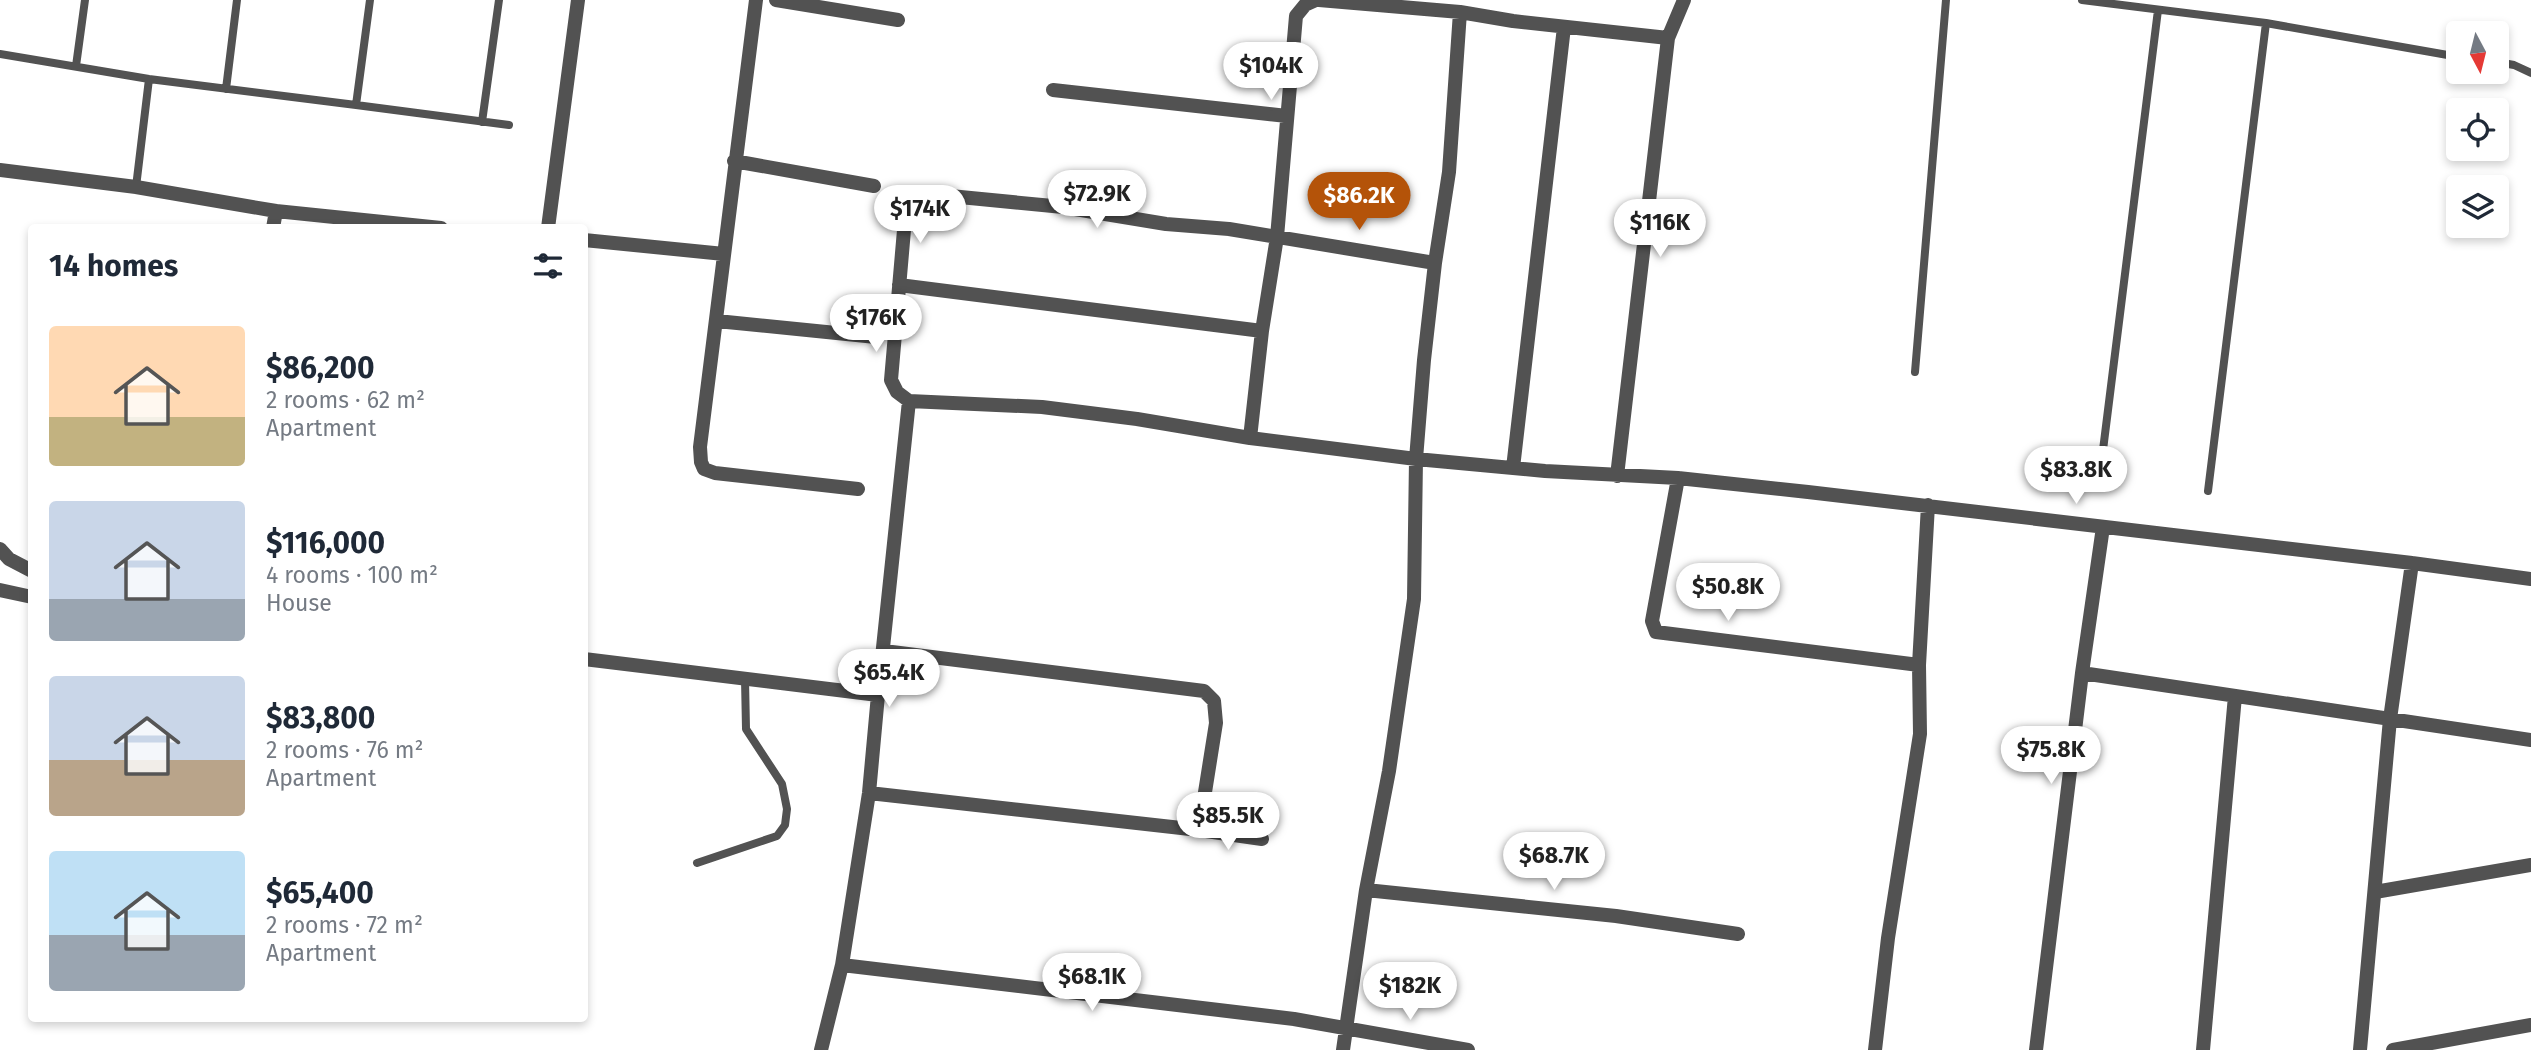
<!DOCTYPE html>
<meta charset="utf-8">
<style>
body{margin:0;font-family:"Fira Sans",sans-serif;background:#f6f6f7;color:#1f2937;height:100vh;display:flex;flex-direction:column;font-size:26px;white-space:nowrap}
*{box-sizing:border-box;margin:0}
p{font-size:23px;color:#747a83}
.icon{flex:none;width:38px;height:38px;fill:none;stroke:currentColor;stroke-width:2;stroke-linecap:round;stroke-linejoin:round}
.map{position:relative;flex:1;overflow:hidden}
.side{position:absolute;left:28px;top:224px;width:560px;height:798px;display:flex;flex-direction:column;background:#fff;border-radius:7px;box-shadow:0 4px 10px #0003}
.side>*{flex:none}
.needle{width:46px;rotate:173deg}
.tools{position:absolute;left:2446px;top:21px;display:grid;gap:14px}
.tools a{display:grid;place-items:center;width:63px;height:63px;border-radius:7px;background:#fff;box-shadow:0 4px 10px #0003;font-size:35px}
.price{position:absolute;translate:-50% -60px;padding:0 16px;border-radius:24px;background:#fff;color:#222;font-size:23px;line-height:46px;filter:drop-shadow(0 2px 4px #0008)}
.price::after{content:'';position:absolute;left:50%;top:42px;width:21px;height:16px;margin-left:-10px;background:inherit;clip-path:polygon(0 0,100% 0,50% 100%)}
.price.selected{background:#b45309;color:#fff}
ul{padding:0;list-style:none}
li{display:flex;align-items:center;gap:21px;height:175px;padding:0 21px}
li span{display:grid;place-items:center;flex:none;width:196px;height:140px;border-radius:7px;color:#555}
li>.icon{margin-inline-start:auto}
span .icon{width:84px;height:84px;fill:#fffc;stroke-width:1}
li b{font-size:30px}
h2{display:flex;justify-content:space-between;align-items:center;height:84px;padding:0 21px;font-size:30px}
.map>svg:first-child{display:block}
</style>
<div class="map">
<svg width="2531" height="1050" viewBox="0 0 2531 1050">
<rect width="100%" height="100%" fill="#fff"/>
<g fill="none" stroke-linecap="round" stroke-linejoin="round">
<path stroke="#525252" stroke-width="8" d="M 2082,0 L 2266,23 L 2459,57
M 0,54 L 149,79 L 356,105 L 370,0
M 2497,62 L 2514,65 L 2531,73
M 76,66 L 85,0
M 226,89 L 237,0
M 356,105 L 509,125
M 482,122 L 499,0
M 136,187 L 149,79
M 1915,372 L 1946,0
M 2102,458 L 2158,10
M 2208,491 L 2266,23
M 697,863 L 777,836 L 785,825 L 787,809 L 782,784 L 746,729 L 745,679"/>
<path stroke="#525252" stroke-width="14" d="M 756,0 C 736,149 720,298 700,447 L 701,462 L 704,469 L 715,473 L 858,489
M 776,0 L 898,20
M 1319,0 L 1460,12 L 1513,21 L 1668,38
M 1053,90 L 1287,116
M 734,161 L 874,186
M 0,170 L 136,187 L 276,211 L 441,228
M 273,228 L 276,211
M 548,228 L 578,0
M 584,240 L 724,254
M 1435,263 L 1229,229 L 1166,224 L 1063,207 L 919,193 L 906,207 L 891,380 L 897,392 L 909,401 L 1042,407 L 1137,419 L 1250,438 L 1416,459 L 1545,471 L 1678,478 L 1808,492 L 2412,563 L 2531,579
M 899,285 L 1262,331
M 717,321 L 876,337
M 1250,438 L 1262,331 L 1277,237 L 1296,16 L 1305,5 L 1316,0
M 1513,468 L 1564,27
M 1617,476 L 1668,38 L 1684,0
M 1678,478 L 1652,621 L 1656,632 L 1919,665
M 0,549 L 9,559 L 32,571
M 0,590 L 32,597
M 584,659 L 878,695 L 909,401
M 2082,673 L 2531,740
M 869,793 L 1199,830 L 1216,723 L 1214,701 L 1204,691 L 884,651
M 1199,830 L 1262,839
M 1366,890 L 1616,916 L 1738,934
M 2375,892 L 2531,865
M 842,965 L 1294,1019 L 1468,1050
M 821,1050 L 842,965 L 869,793 L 878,695
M 1343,1050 L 1366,890 L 1389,771 L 1414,599 L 1416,459 L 1424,360 L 1435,263 L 1449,172 L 1460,12
M 1875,1050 L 1888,938 L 1920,734 L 1919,665 L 1928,505
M 2036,1050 L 2082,673 L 2103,527
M 2203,1050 L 2235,696
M 2360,1050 L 2390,719 L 2412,563
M 2393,1050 L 2531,1025"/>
</g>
</svg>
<div class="tools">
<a><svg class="needle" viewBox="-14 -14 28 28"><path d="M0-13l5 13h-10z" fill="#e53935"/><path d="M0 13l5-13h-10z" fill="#747a83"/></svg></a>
<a><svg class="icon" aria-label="locate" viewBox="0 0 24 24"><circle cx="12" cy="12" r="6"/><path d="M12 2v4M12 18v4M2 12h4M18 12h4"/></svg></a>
<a><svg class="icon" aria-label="layers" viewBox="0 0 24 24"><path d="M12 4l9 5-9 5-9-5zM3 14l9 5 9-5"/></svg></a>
</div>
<b class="price" style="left:1271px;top:102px">$104K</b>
<b class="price" style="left:1097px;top:230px">$72.9K</b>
<b class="price selected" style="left:1359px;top:232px">$86.2K</b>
<b class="price" style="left:920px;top:245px">$174K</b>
<b class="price" style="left:1660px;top:259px">$116K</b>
<b class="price" style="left:876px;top:354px">$176K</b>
<b class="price" style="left:2076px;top:506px">$83.8K</b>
<b class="price" style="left:1728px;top:623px">$50.8K</b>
<b class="price" style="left:889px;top:709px">$65.4K</b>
<b class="price" style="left:2051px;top:786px">$75.8K</b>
<b class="price" style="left:1228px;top:852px">$85.5K</b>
<b class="price" style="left:1554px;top:892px">$68.7K</b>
<b class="price" style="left:1092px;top:1013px">$68.1K</b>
<b class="price" style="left:1410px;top:1022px">$182K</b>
<section class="side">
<h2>14 homes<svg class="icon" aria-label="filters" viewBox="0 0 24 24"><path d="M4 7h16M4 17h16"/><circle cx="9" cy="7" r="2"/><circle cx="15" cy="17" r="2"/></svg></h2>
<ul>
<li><span style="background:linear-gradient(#ffd9b3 65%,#c2b280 0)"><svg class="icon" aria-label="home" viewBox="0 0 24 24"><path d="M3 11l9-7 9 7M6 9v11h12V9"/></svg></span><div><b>$86,200</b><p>2 rooms · 62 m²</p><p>Apartment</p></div></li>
<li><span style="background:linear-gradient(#c9d6e8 70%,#9aa5b1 0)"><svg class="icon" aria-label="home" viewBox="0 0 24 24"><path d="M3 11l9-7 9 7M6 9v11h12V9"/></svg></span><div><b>$116,000</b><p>4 rooms · 100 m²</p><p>House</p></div></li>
<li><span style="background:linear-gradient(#c9d6e8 60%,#b9a48a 0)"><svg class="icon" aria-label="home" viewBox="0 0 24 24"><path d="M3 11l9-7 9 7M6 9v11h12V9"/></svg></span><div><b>$83,800</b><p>2 rooms · 76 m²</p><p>Apartment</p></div></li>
<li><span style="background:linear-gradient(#bfe0f5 60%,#9aa5b1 0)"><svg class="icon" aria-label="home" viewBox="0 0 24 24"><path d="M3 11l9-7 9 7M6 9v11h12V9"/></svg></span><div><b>$65,400</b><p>2 rooms · 72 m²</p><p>Apartment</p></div></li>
</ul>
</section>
</div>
